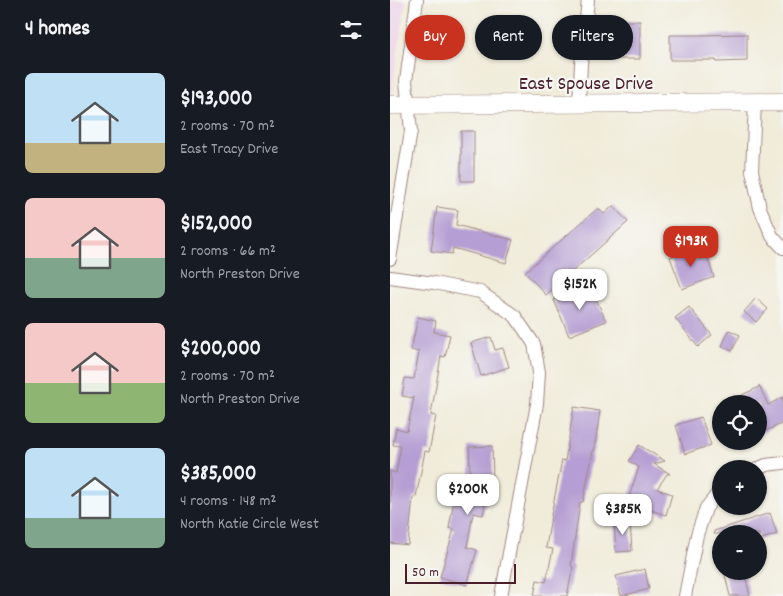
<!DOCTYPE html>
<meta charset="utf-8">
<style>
body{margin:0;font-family:Dekko,sans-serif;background:#242831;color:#f1f3f6;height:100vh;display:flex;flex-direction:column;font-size:19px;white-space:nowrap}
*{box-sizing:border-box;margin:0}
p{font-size:16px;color:#9ea1a6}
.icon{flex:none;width:28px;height:28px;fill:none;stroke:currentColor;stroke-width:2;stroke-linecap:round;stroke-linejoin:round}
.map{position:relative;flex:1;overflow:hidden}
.panel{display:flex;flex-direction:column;background:#171b24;width:390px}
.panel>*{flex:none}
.top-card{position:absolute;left:15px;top:15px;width:302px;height:45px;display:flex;gap:10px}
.buttons{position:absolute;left:322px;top:395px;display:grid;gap:10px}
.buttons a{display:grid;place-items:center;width:55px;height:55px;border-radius:50%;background:#171b24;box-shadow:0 1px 4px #0004;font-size:25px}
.scale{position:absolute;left:15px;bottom:12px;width:111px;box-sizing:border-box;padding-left:5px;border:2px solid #4a1f2b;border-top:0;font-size:14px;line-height:18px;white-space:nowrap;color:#4a1f2b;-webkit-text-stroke:4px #f6f6f2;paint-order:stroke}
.price{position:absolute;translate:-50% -42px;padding:0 11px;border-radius:10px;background:#fff;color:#222;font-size:16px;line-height:32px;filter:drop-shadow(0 1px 2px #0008)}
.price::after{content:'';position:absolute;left:50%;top:30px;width:15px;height:11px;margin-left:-8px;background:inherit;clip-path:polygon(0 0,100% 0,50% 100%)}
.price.on{background:#c8321e;color:#fff}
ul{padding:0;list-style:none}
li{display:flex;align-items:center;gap:15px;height:125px;padding:0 25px}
li span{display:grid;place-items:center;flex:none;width:140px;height:100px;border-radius:8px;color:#555}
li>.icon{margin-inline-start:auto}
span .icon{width:60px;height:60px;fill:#fffc;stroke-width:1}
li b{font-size:21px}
h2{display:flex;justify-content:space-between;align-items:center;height:60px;padding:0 25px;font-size:21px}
.chip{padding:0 18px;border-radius:22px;background:#171b24;box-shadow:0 1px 4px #0004;font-size:18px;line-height:45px}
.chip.on{background:#c8321e;color:#fff}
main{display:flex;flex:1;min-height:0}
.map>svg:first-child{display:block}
</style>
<main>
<section class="panel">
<h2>4 homes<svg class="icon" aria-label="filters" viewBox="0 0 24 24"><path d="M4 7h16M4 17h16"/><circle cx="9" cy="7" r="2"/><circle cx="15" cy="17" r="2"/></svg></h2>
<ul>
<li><span style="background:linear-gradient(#bfe0f5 70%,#c2b280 0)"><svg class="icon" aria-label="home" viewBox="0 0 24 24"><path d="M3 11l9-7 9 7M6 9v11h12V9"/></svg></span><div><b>$193,000</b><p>2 rooms · 70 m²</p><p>East Tracy Drive</p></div></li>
<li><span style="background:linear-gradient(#f6c9c9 60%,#7fa58c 0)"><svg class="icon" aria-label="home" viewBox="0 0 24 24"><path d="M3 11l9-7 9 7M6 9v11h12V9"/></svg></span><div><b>$152,000</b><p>2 rooms · 66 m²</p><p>North Preston Drive</p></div></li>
<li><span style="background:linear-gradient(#f6c9c9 60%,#8fb573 0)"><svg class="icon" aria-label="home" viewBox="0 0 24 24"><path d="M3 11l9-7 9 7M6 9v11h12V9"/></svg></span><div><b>$200,000</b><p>2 rooms · 70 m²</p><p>North Preston Drive</p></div></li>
<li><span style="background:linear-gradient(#bfe0f5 70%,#7fa58c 0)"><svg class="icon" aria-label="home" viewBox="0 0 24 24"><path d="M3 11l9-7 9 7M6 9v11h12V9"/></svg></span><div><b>$385,000</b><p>4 rooms · 148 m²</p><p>North Katie Circle West</p></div></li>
</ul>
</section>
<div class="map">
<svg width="393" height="596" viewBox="0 0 393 596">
<rect width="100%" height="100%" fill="#f6f6f2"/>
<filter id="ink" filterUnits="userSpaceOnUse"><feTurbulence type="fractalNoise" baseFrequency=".02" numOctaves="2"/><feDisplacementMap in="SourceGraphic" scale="10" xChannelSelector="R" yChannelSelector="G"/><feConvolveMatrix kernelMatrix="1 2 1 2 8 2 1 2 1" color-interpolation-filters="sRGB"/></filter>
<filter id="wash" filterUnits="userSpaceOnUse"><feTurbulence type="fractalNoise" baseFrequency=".0096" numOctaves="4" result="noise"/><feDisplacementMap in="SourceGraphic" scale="20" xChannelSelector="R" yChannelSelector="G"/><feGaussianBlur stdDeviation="1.12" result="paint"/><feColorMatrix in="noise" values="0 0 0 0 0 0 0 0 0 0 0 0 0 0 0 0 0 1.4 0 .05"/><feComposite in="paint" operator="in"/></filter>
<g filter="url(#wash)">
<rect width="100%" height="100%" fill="#f1ecda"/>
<path fill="#edd0e8" d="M 0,0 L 16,0 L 2,89 L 0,115 Z"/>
<g id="blocks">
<path fill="#b59ed3" d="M 219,21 L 250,21 L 250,59 L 219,59 Z
M 357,34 L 357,61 L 326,62 L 326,60 L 280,60 L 280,35 L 312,35 Z
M 71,131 L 84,131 L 84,181 L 71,181 Z
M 223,206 L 238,222 L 156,295 L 135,272 L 208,208 L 214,214 Z
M 47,207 L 68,210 L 66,225 L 123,240 L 116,263 L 63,248 L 62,254 L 41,251 Z
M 305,248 L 310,260 L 317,257 L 324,277 L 292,289 L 280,257 Z
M 200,285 L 216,321 L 179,336 L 164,300 Z
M 366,298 L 378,309 L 366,322 L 354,312 Z
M 299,307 L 322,335 L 308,347 L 285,318 Z
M 28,317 L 46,321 L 44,332 L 60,335 L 55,357 L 51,356 L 41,415 L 46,416 L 39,452 L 35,451 L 26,497 L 23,497 L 18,545 L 0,543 L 0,471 L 6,473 L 11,446 L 3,445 L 6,428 L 17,431 L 24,398 L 12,396 L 15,378 L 24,379 L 29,352 L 21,350 Z
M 339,330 L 350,335 L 342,351 L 332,346 Z
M 101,337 L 105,350 L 113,348 L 119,367 L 91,376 L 81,343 Z
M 369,385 L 378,405 L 393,397 L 393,423 L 369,434 L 369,404 L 356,404 L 352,395 L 369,387 Z
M 184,407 L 210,411 L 204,451 L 203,451 L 193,502 L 190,502 L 181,566 L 183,567 L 177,596 L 144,596 L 147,580 L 156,582 L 163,549 L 156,548 L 162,510 L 172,460 L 175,461 Z
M 311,417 L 321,445 L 295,454 L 286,425 Z
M 249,445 L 275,461 L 264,464 L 280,474 L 277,474 L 267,489 L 282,494 L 276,515 L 237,503 L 249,467 L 239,461 Z
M 102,446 L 103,480 L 100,480 L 93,515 L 83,513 L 77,547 L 87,550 L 77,585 L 50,577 L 64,529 L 59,528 L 65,493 L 81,496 L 79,447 Z
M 380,513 L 387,534 L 369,540 L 369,534 L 324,534 L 324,531 Z
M 240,521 L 242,551 L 226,552 L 224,522 Z
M 255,569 L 259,589 L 231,596 L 226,576 Z
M 334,571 L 354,571 L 360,596 L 340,596 Z"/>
</g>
</g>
<g filter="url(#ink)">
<use href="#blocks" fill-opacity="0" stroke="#9e8682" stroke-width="1"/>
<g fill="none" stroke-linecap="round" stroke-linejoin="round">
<defs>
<path id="street" d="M 365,102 L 362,171 L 370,208 L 382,236 L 393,248
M 189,103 L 191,64 L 198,0
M 0,259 L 21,131 L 16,81 L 27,0
M 0,277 L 44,283 L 90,292 L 125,316 L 144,344 L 149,372 L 147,404 L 111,596
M 367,469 L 376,465 L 393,463
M 295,596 L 307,535 L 316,508 L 331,489"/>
<path id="secondary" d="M 0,105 L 393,102"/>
</defs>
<use href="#street" stroke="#9e8682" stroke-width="14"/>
<use href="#secondary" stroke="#9e8682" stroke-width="19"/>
<use href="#street" stroke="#fff" stroke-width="12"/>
<use href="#secondary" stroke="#fff" stroke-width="18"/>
</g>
</g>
<g text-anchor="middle" stroke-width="4.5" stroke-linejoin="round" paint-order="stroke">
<g font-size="20" fill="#4a1f2b" stroke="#f6f6f2">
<text x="196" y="89">East Spouse Drive</text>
</g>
</g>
</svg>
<div class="buttons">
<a><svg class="icon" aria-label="locate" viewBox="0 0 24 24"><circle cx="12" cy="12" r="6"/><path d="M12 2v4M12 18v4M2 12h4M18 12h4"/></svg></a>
<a>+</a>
<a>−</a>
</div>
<div class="scale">50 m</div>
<b class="price on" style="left:301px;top:268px">$193K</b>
<b class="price" style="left:190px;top:311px">$152K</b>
<b class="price" style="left:78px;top:516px">$200K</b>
<b class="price" style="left:233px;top:536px">$385K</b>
<div class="top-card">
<a class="chip on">Buy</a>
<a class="chip">Rent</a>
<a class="chip">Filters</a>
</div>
</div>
</main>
